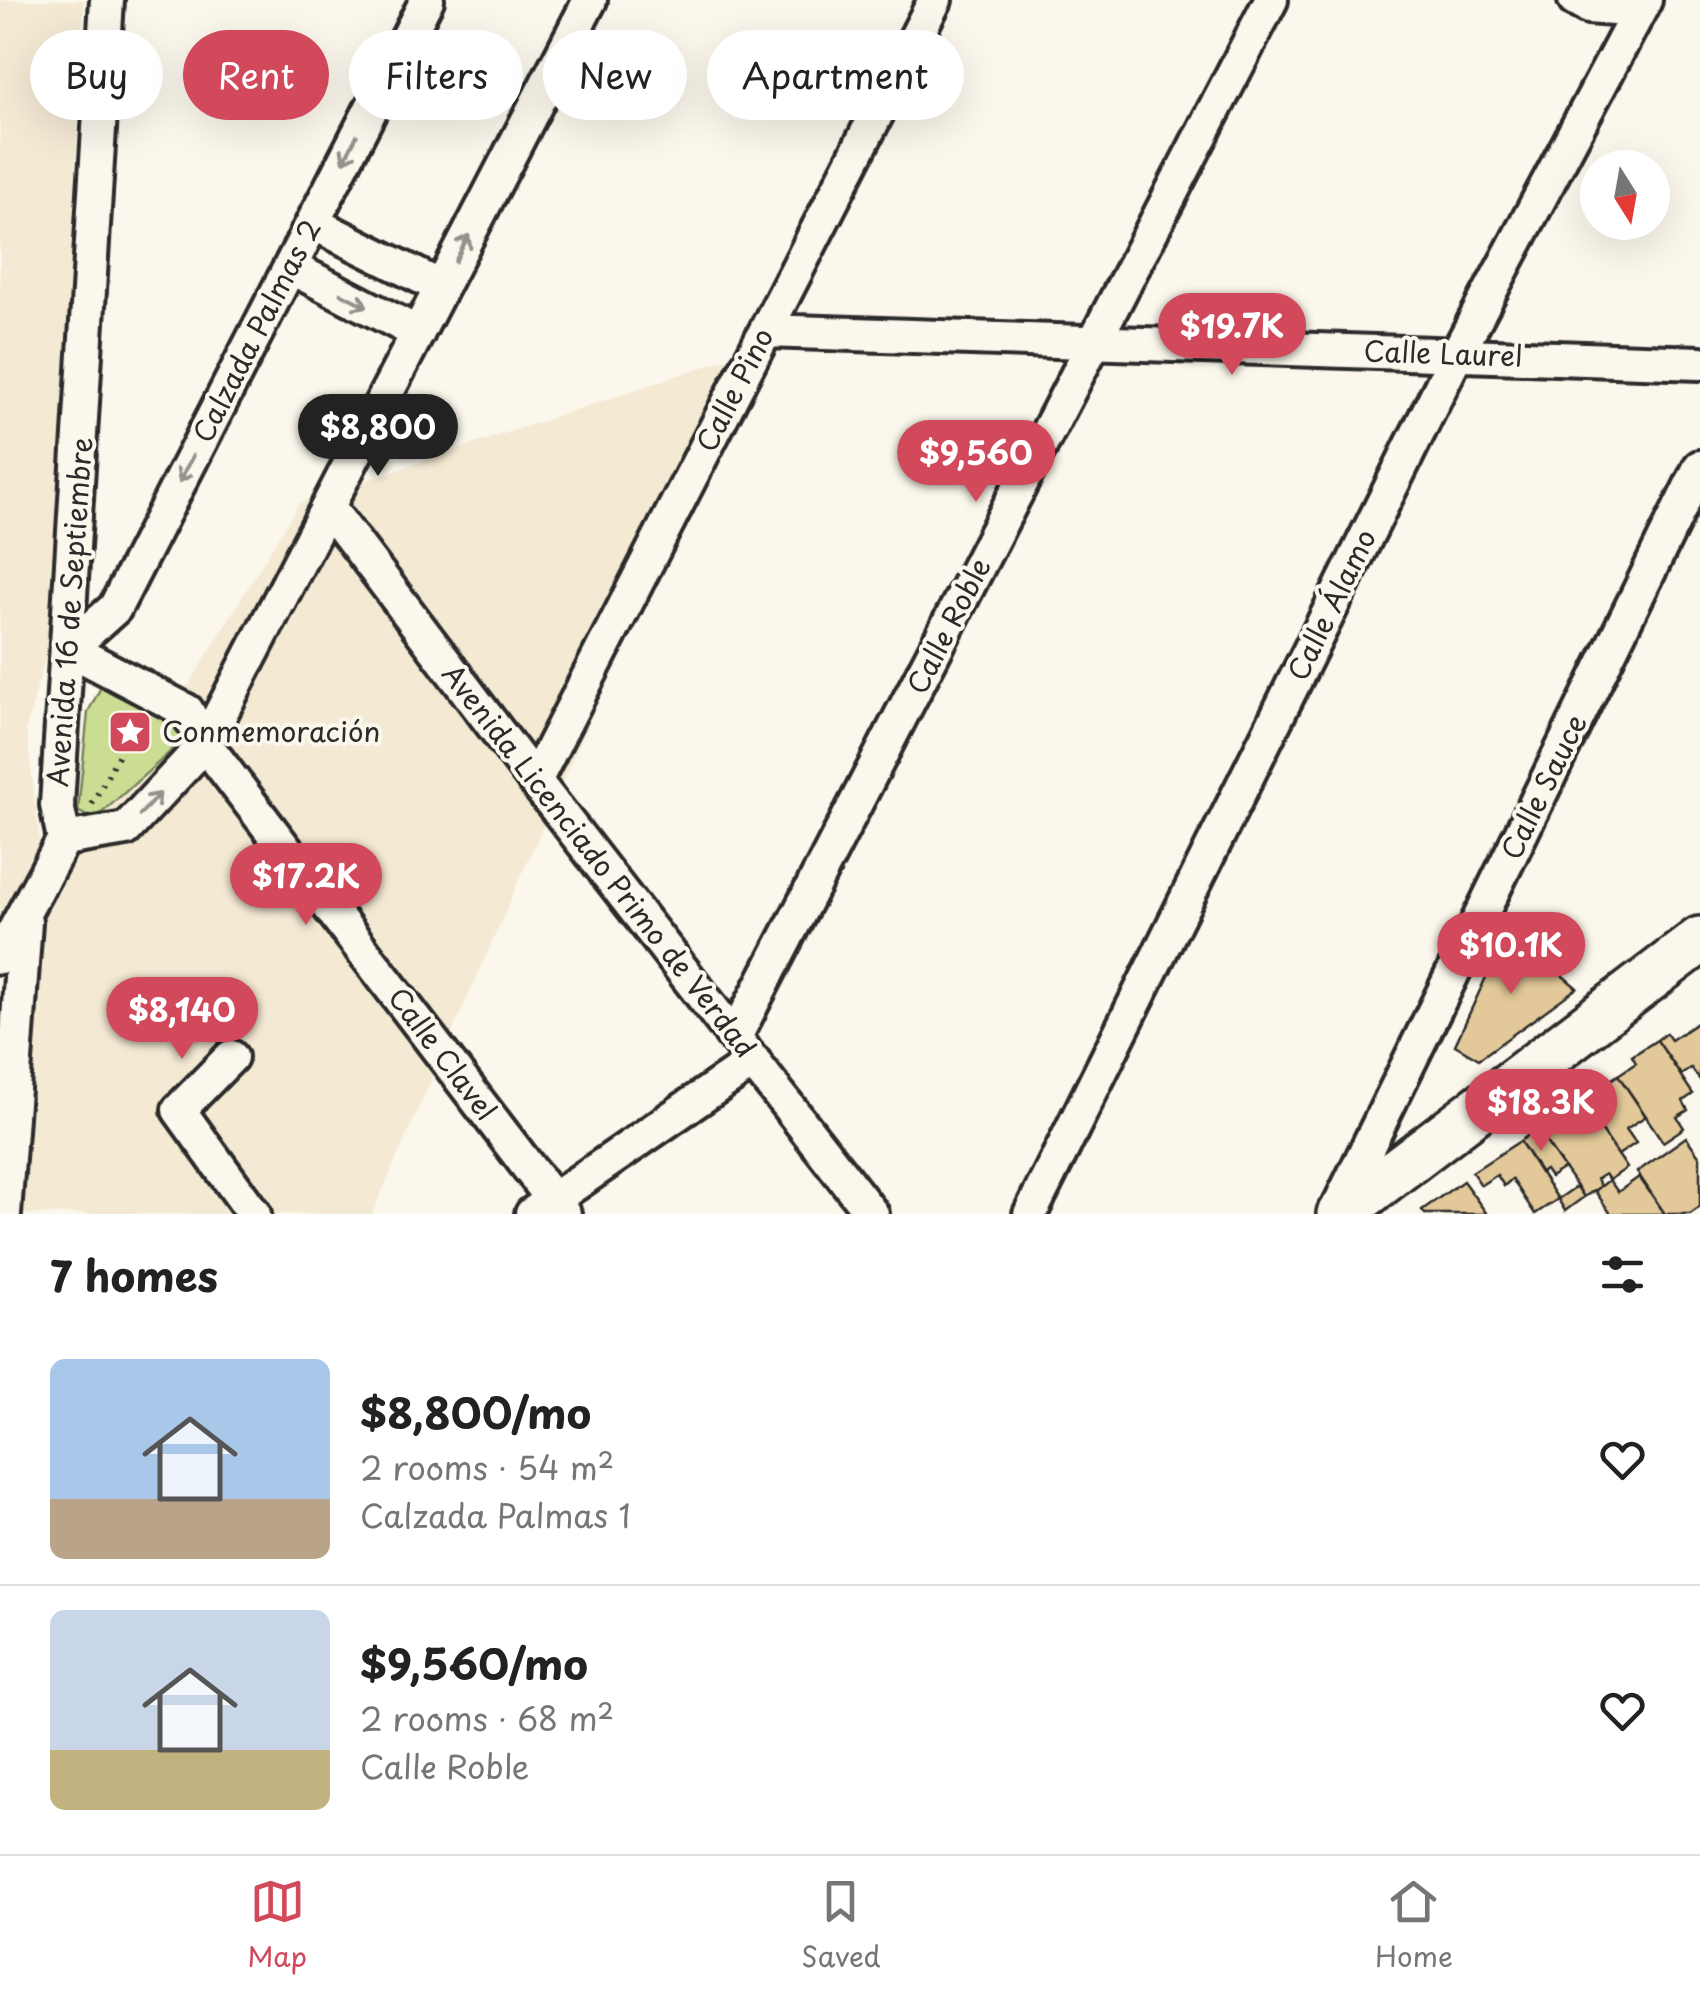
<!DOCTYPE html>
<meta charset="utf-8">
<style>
body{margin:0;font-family:"Playpen Sans",sans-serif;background:#f6f6f6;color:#222;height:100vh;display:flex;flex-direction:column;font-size:38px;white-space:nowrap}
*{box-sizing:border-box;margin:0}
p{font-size:32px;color:#767676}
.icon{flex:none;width:55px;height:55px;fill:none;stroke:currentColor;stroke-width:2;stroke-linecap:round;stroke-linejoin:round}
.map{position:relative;height:1214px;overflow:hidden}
.side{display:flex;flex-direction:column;background:#fff;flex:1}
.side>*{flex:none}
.guide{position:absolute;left:30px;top:30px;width:1000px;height:90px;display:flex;gap:20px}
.needle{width:65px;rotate:169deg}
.fabs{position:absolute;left:1580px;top:150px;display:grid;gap:20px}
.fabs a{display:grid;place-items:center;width:90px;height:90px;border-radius:50%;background:#fff;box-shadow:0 10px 40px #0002;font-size:50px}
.price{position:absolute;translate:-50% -85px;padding:0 22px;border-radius:35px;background:#d1495b;color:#fff;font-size:32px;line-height:65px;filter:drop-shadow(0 2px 5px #0008)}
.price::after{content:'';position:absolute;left:50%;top:60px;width:30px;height:22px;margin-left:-15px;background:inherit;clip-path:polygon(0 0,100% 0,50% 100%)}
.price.selected{background:#222;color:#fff}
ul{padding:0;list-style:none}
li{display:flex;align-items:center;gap:30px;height:250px;padding:0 50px}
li+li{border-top:2px solid #e0e0e0}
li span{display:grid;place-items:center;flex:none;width:280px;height:200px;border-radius:15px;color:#555}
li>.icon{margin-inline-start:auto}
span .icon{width:120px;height:120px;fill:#fffc;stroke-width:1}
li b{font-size:42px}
h2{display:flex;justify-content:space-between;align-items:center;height:120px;padding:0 50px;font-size:42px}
.chip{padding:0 35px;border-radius:45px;background:#fff;box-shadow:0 10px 40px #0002;font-size:35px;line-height:90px}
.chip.selected{background:#d1495b;color:#fff}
.tab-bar{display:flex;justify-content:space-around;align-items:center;height:140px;border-top:2px solid #e0e0e0;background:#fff;font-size:28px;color:#767676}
.tab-bar a{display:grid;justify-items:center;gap:5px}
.tab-bar .selected{color:#d1495b}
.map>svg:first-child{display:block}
</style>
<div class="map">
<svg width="1700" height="1214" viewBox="0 0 1700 1214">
<rect width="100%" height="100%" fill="#fbf7ec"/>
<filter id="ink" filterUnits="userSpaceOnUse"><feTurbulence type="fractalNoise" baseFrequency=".01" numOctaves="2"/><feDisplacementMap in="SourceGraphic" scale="20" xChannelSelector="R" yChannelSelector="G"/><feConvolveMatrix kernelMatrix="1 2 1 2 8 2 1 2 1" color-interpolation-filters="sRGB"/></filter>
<g filter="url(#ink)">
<path fill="#f4e9d3" d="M 0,0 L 84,0 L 52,631 L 26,729 L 39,834 L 35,897 L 184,693 L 299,503 L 753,350 L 372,1214 L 0,1214 Z"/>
<path fill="#cadd92" stroke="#7a845e" stroke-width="2.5" d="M 101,687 L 186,728 L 169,753 L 94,820 L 78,811 L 88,712 Z"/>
<path fill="#e3c999" stroke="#2b2b2b" stroke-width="2.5" d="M 1508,929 L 1577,988 L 1479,1059 L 1455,1045 Z
M 1700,1021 L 1700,1080 L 1691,1068 L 1681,1075 L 1657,1040 L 1666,1033 L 1671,1040 Z
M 1657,1040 L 1693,1094 L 1683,1101 L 1688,1110 L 1677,1117 L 1684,1128 L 1663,1142 L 1618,1075 L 1636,1063 L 1632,1056 Z
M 1618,1075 L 1646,1116 L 1626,1129 L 1636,1143 L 1618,1155 L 1581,1100 Z
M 1581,1100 L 1627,1168 L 1609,1180 L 1605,1174 L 1597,1179 L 1601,1186 L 1584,1197 L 1537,1129 Z
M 1537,1129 L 1564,1168 L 1550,1177 L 1545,1170 L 1540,1173 L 1520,1141 Z
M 1686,1137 L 1700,1157 L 1700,1207 L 1690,1214 L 1665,1214 L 1637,1172 Z
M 1520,1141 L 1558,1199 L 1535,1214 L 1512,1179 L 1504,1186 L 1497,1175 L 1481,1185 L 1472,1172 Z
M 1639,1177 L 1665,1214 L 1611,1214 L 1595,1191 L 1609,1180 L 1618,1192 Z
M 1463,1181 L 1487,1214 L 1425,1214 L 1422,1210 Z
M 1577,1186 L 1584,1197 L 1565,1211 L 1558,1199 Z"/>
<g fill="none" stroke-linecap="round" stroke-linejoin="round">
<defs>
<path id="minor" d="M 1575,0 L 1588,7 L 1639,11
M 313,223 L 441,287
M 290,267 L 418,333
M 766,331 L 1700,363
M 328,507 L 535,781 L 872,1214
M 69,649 L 187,711 L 205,744 L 564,1214
M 69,649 L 115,608 L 427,0
M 535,781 L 935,0
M 64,839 L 126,829 L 205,744 L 590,0
M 0,957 L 64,839 L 57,805 L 107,0
M 735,1037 L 1271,0
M 231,1057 L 179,1110 L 254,1214
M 4,1214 L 25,922
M 532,1214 L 754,1061
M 1030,1214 L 1457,354 L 1645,0
M 1335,1214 L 1700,467"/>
<path id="secondary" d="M 1340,1214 L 1700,940"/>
</defs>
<use href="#minor" stroke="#2b2b2b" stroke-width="40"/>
<use href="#secondary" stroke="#2b2b2b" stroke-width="52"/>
<path stroke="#2b2b2b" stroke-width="6" stroke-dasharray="2.5 8" stroke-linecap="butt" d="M 92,804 L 124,745"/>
<use href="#minor" stroke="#fbf7ec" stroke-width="32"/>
<use href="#secondary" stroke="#fbf7ec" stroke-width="45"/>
</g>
<defs><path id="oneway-shaft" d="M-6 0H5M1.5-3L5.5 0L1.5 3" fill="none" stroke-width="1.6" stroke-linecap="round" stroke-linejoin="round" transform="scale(2.5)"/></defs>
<g stroke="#93918c">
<use href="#oneway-shaft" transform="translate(350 149) rotate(117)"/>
<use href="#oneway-shaft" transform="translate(462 248) rotate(-63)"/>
<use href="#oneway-shaft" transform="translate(354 300) rotate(27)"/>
<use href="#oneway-shaft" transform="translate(186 469) rotate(117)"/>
<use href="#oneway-shaft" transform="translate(150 804) rotate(-47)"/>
</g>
</g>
<defs>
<symbol id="sight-square" viewBox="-11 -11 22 22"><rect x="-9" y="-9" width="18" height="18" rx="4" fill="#d1495b" stroke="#fbf7ec"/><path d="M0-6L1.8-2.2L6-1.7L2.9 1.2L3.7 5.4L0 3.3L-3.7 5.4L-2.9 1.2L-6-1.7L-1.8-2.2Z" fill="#fff"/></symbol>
</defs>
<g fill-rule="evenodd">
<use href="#sight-square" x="105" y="707" width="50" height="50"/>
</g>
<g text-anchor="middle" stroke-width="8" stroke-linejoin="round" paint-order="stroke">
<g font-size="28" fill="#2b2b2b" stroke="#fbf7ec">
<text transform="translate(257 331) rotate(-63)" y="10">Calzada Palmas 2</text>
<text transform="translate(1443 354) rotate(2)" y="10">Calle Laurel</text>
<text transform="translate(735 390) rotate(-63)" y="10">Calle Pino</text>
<text transform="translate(1332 605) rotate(-64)" y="10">Calle Álamo</text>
<text transform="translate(70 612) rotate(-86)" y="10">Avenida 16 de Septiembre</text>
<text transform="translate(949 626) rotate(-63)" y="10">Calle Roble</text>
<text transform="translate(1544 787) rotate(-64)" y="10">Calle Sauce</text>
<text transform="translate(599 861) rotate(52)" y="10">Avenida Licenciado Primo de Verdad</text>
<text transform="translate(442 1054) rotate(53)" y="10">Calle Clavel</text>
</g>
<g font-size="28" fill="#2b2b2b" stroke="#fbf7ec" text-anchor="start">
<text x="162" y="742">Conmemoración</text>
</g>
</g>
</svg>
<div class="fabs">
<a><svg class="needle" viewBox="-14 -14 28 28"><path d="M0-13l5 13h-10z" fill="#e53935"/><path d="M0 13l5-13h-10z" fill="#767676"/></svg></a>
</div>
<b class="price" style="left:1232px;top:378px">$19.7K</b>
<b class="price selected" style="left:378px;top:479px">$8,800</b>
<b class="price" style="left:976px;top:505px">$9,560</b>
<b class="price" style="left:306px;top:928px">$17.2K</b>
<b class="price" style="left:1511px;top:997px">$10.1K</b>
<b class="price" style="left:182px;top:1062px">$8,140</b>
<b class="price" style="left:1541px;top:1154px">$18.3K</b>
<div class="guide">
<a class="chip">Buy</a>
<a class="chip selected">Rent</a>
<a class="chip">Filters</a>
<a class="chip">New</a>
<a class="chip">Apartment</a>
</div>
</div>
<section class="side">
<h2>7 homes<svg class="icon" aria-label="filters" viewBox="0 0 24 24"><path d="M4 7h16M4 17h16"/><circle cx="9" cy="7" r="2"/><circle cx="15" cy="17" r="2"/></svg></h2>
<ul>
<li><span style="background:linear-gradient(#a9c7e8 70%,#b9a48a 0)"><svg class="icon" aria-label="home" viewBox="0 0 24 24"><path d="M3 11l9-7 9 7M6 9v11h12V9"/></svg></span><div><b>$8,800/mo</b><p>2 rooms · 54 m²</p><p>Calzada Palmas 1</p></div><svg class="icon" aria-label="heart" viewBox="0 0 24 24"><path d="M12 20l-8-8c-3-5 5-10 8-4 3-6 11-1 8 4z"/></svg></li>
<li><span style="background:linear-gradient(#c9d6e8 70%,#c2b280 0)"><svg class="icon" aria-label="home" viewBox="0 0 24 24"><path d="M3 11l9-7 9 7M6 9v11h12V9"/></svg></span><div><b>$9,560/mo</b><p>2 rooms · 68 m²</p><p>Calle Roble</p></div><svg class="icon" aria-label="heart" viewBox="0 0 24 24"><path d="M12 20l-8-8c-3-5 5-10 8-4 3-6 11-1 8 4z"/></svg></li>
</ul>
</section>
<nav class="tab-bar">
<a class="selected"><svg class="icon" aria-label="map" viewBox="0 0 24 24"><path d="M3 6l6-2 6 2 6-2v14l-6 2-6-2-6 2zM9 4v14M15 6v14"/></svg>Map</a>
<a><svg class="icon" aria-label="saved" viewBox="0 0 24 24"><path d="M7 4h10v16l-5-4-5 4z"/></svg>Saved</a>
<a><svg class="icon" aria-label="home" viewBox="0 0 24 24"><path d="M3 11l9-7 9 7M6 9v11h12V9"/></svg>Home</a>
</nav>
